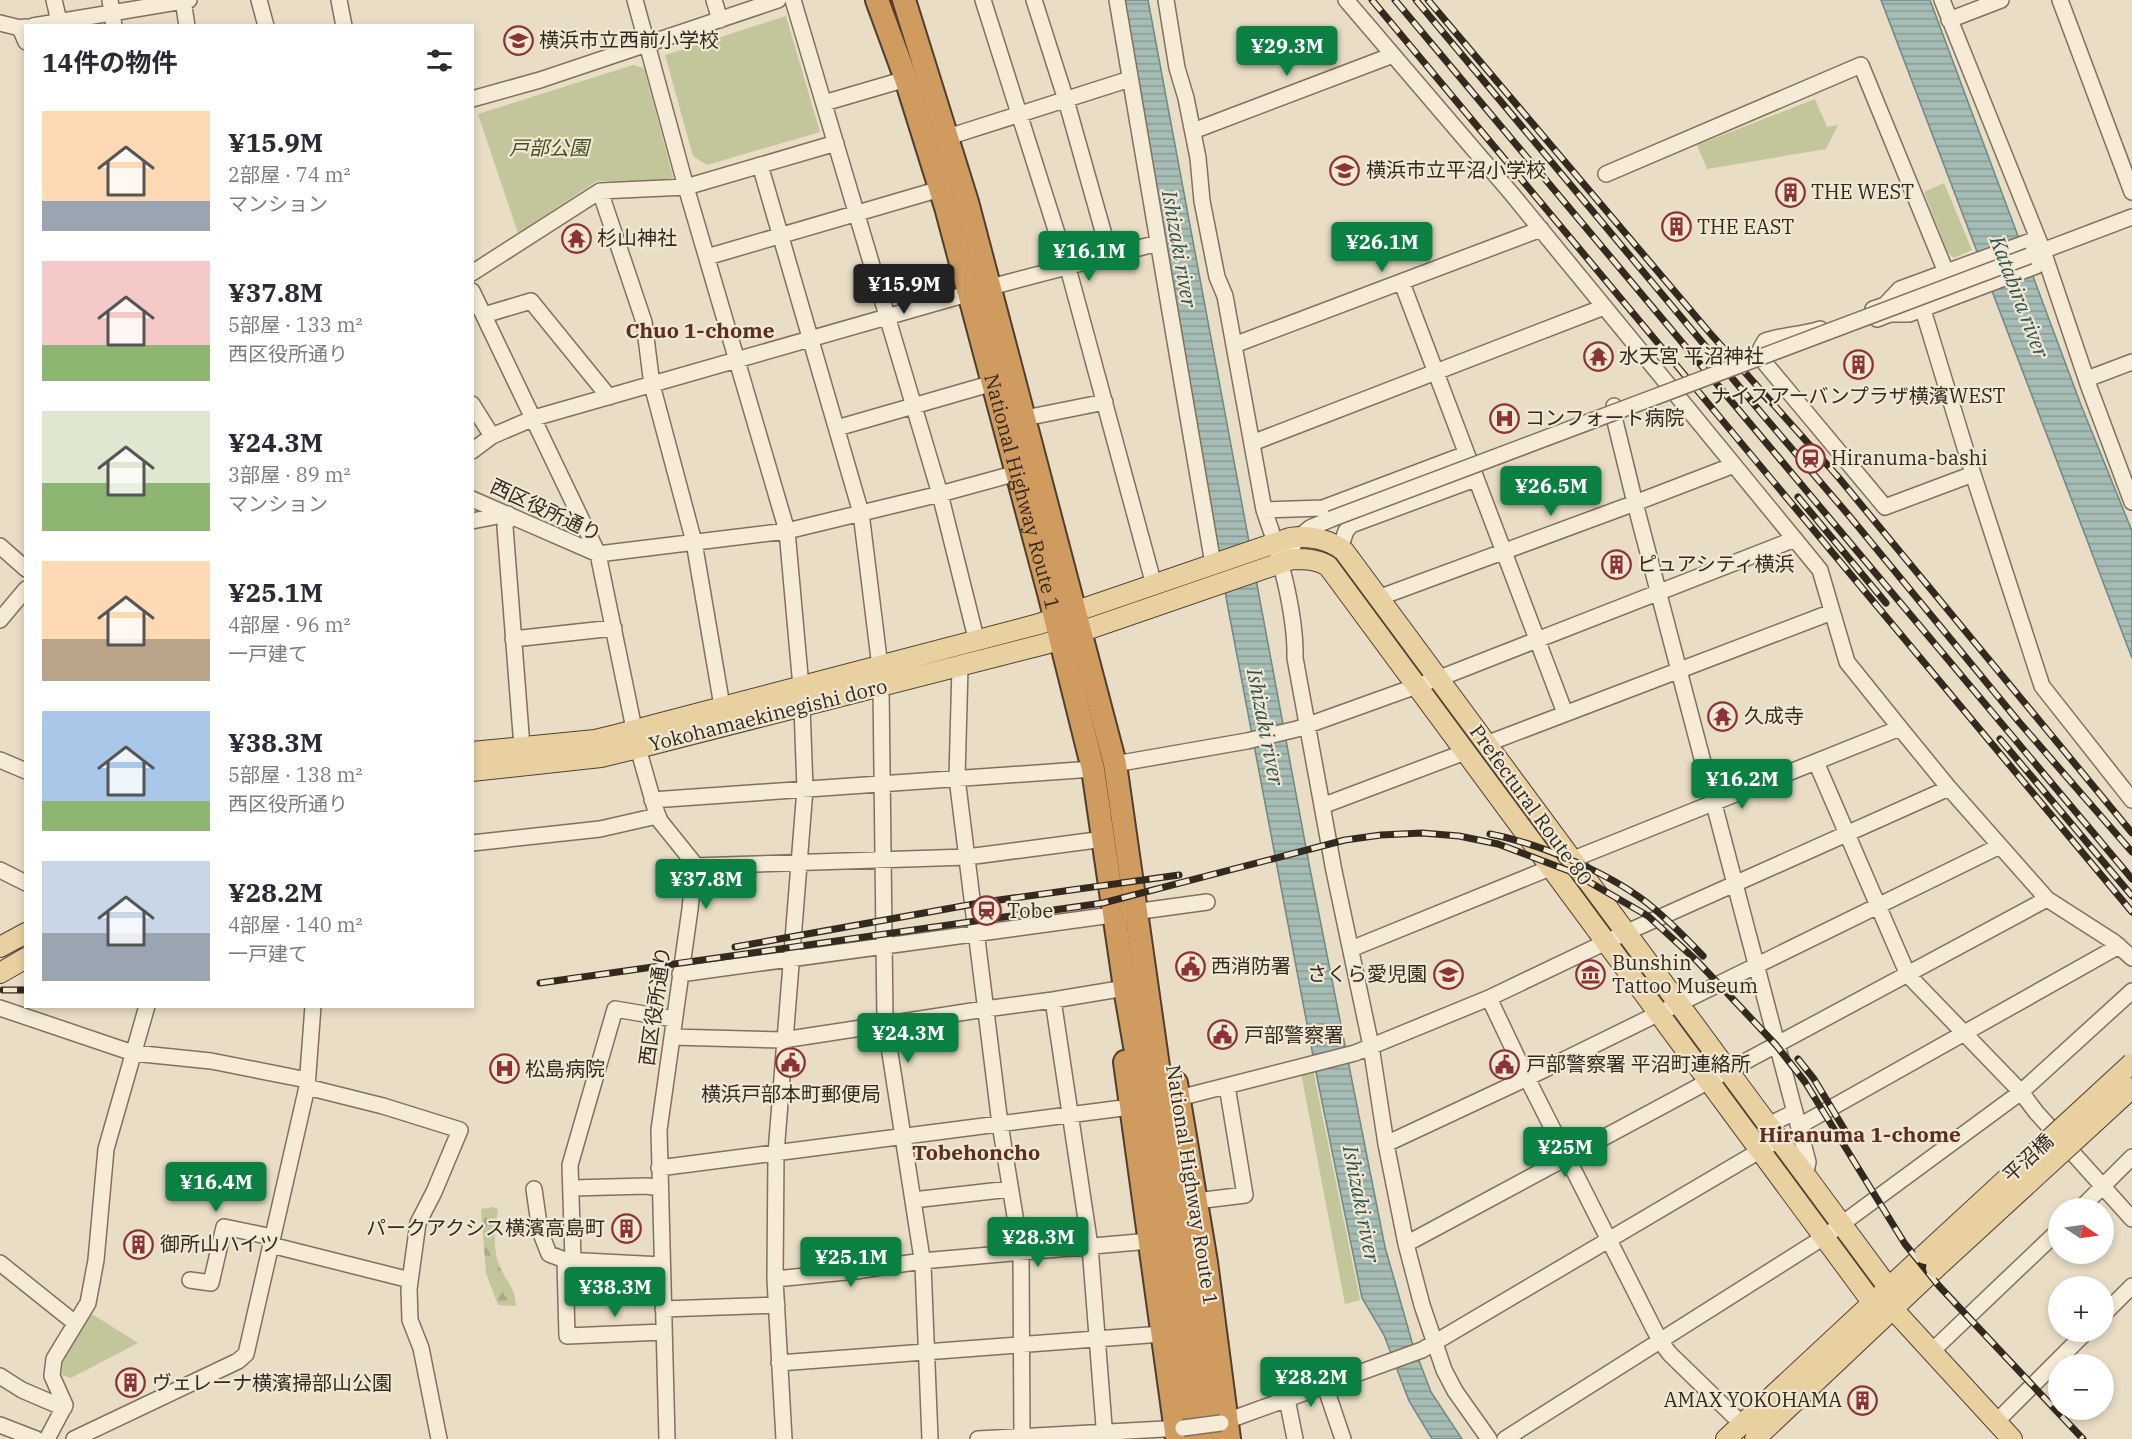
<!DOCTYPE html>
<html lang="ja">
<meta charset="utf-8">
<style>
body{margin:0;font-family:"IBM Plex Serif","Noto Sans JP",serif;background:#f2f2f3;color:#2b2b33;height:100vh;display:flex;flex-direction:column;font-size:22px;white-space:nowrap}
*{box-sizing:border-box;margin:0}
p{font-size:20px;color:#7c7c81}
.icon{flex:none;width:33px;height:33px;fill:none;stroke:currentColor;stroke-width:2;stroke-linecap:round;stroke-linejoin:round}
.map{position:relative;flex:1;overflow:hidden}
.sheet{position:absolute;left:24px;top:24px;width:450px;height:984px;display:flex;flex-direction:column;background:#fff;border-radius:0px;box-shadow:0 3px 9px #0003}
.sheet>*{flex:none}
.needle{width:39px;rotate:103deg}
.controls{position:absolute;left:2048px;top:1198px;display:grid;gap:12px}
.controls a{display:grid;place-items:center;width:66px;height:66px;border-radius:50%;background:#fff;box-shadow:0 3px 9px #0003;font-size:30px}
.price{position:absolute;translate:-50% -51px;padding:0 14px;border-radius:6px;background:#0b8043;color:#fff;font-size:20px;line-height:39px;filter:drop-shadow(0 2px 3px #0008)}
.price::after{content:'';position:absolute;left:50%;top:36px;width:18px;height:14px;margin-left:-9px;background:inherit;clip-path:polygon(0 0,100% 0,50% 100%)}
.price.current{background:#222;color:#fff}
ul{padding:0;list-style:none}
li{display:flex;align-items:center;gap:18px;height:150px;padding:0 18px}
li span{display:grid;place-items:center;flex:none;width:168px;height:120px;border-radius:0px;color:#555}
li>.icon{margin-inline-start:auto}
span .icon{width:72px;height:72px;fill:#fffc;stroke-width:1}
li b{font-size:26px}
h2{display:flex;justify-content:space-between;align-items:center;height:72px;padding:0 18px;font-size:26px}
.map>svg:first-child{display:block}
</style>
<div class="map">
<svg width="2132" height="1439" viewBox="0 0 2132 1439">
<defs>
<pattern id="forest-firs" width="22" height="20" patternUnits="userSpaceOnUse" patternTransform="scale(1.5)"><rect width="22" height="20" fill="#c2c69a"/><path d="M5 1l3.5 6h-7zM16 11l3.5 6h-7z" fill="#a7aa84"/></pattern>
<pattern id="water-rules" width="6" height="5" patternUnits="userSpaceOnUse" patternTransform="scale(1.5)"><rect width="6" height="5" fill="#a6bdb6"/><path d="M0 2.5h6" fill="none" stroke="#889a93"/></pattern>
</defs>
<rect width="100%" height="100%" fill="#e9ddc5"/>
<path fill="url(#forest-firs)" d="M 493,1207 L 498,1209 C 495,1228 492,1249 500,1267 C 507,1283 515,1287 516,1306 L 498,1305 L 486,1273 L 481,1209 Z"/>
<path fill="#c2c69a" d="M 786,16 L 820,132 L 707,165 L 693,156 L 665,55 Z
M 633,65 L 644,68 L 674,181 L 597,181 L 518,233 L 478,114 Z
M 1815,99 L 1827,127 L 1838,125 L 1826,149 L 1707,169 L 1697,145 Z
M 1944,183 L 1972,250 L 1954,258 L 1948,253 L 1924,192 Z
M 1313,1070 L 1360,1300 L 1345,1304 L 1301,1073 Z
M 92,1314 L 138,1343 L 71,1378 L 62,1375 L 63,1357 Z"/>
<path fill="url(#water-rules)" stroke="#6e8a82" stroke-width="1.5" d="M 1124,0 L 1148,0 L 1310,869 L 1385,1247 L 1412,1342 L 1431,1392 L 1462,1439 L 1432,1439 L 1409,1401 L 1384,1335 L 1362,1298 L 1318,1082 L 1228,608 Z
M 1881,0 L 1930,0 L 2081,405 L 2132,531 L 2132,658 Z"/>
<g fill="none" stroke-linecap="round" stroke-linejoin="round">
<defs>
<path id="minor" d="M 54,0 L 59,21
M 110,0 L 114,26
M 183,0 L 187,26
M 259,0 L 266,26
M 339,0 L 344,26
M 635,0 L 686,187 L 787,531 L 801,687
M 714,0 L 720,20
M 793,0 L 940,494 L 977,642
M 983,0 L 1068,268 L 1154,585
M 1034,0 L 1066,100 L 1110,256
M 1117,0 L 1213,564
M 1166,0 L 1177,68 L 1186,98 L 1198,158 L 1202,201 L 1217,277 L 1225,296 L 1264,510 C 1279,551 1296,614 1295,658 L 1334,871 L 1371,1046 L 1386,1144 L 1406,1244 L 1422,1305 L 1444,1370 L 1455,1391 L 1489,1439
M 1346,0 L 1511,193 L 1820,570 L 1847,662 L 1900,728 L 1949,788 L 2047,899 L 2114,942 L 2132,958
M 1942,0 L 2043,251 L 2089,387 L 2132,502
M 2060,0 L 2132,192
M 1949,20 L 2001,0
M 0,23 L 20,28 L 26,27
M 33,26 L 189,0
M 20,28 L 26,42
M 472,99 L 540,80 L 778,0
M 824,103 L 906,79
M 1193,131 L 1393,55
M 948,137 L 1130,79
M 760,165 L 861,513 L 880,667
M 1606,174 L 1861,65 L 1946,272
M 600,191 L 644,322 L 652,385 L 694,542 L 722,706
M 2034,254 L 2132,217
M 707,257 L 940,189
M 472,273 L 600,191 L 686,187 L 836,143
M 1402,283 L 1565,713
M 1916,287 L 1973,474 L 2042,686 L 2132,800
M 472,291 L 598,554 L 787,531 L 940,494 L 1017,473
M 1873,309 L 1885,305 L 1900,289 L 2031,241 L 2043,251
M 484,315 L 531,301 L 609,397
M 1877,319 L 1890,314 L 1909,314 L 2036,266 L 2043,251
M 1820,329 C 1802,335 1783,335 1765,341 L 1760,350 L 1764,362 L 1885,507 L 1973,474
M 1234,345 L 1541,229
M 2087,379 L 2132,362
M 472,404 L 492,436
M 1614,406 L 1614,417 L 1635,503 L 1808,1162 L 1805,1176
M 1025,418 L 1105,402
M 837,428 L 993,383
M 1252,443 L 1604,307
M 472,451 L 492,436 L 534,418 L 1002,284 L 1158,243
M 472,499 L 598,554 L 638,748 L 655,808 L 660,821 L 693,862 L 694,870 L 690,909 L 659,1130 L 667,1439
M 1264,510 L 1323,508 L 1466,454
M 472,521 L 508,514 L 505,527 L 522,747
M 0,546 L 26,569
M 1340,548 L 1346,531 L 1351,525 L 1475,479
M 1280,563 L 1299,537 L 1310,528 L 1331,519
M 1378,598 L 1635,503 L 1734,465
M 0,620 L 26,589
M 513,639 L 614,628
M 960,667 L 957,778 L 1000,1124 L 1021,1253 L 1022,1439
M 881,687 L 885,1021 L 923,1265 L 930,1439
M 1486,744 L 1832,612
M 0,760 L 26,771
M 1816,762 L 1908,975 L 2021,1092 L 2036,1112 L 2132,1219
M 1115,764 L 1247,741 L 1297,729 L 1450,674 L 1795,539
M 652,800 L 1093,769
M 1322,806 L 1465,752
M 472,843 L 600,829 L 657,816
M 1571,860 L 1900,728
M 693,866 L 967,857 L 1104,839
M 0,870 L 26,883
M 1351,949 L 1550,868
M 680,974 L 1207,902
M 1489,998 L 1527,1078 L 1660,1341 L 1670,1354 L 1742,1424
M 1053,1000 L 1090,1246 L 1105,1439
M 0,1008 L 133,1053 L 211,1061 L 307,1080
M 672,1037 L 783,1040 L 985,1009 L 1053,1000 L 1125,988
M 307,1087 L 383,1106 L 460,1130 L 434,1192 L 418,1223 L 409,1289 L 410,1320 L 421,1348 L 439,1439
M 1171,1100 L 1355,1053 L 1489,998 L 1625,933 L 1949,788
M 1768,1125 L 1795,1112
M 1799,1126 L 2119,946
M 1386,1144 L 1527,1078 L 2000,846
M 659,1168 L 1138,1106
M 572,1188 L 647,1186 L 660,1188
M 534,1189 L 540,1231 L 549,1254 L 565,1260 L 662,1265
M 913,1200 L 1010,1189
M 1196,1201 L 1245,1195 L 1227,1086
M 2080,1209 L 2132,1157
M 1406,1244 L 2047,899
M 271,1245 L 410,1280
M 565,1260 L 567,1336 L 664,1332
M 573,1260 L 570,1165 L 615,1009 L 674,1019
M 0,1263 L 75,1323
M 775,1279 L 856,1271 L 922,1261 L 1150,1241
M 190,1280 L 211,1283 L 224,1227 L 272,1237
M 663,1309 L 777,1305
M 2103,1315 L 2132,1286
M 1931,1352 L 2058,1231
M 779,1363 L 1162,1334
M 0,1376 L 22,1390 L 64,1408
M 1325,1386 L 1343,1439
M 1287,1399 L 1295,1439
M 1996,1422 L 2086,1332
M 1221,1423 L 1422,1350 L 1778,1140
M 0,1425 L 36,1439
M 47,1439 L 65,1405 L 52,1376 L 54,1359 L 88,1303 L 96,1260 L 106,1149 L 147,1006
M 74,1439 L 238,1361 L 246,1354 L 307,1087 L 313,1006
M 784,1439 L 775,1279 L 776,1153 L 805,789 L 802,707
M 978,1439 L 1183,1428
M 1505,1439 L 1824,1237 L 2021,1092 L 2132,991"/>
<path id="major" d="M 472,752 L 595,740 L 616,735 L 1039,624 L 1290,538 C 1309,535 1329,539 1344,551 L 1888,1287 L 1892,1308
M 472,771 L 601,757 L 638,748 L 1045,644 L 1292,559 C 1305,559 1317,559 1328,566 L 1872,1302 L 1892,1308 L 2012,1439
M 0,947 L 26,933
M 0,973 L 26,958
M 1726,1439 L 1925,1254
M 1755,1439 L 1936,1268"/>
<g id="highway">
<path id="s1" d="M 877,0 L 906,79 L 946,207 L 1049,593 L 1093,769 L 1125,988 L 1160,1191 L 1193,1439"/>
<path d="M 904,0 L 967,202 L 1115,764 L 1211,1439"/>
<path d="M 1125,1062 L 1177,1439"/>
<path d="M 1176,1083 L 1206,1262 L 1229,1439"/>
</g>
</defs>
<use href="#minor" stroke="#82705d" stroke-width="18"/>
<use href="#major" stroke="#503f31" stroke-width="22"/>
<use href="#highway" stroke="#503f31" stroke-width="26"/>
<use href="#minor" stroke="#f5ebd7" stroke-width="15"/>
<use href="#major" stroke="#e9d0a0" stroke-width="20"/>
<use href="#highway" stroke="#d09b5e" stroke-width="22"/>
<defs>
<path id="rail" d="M 1372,0 L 2132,912
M 1395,0 L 2132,879
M 1416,0 L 1763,415 L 1851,518 L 2019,722 L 2132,852
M 1428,0 L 1709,332 L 1839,478 L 2132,833
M 1798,497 L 1886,603
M 2000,739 L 2132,896
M 1490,834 C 1538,843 1607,872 1646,902 C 1666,918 1685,937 1703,956
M 735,947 L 985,902 L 1179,875
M 540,983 L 1103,903 L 1345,840 L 1381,835 L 1422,833 L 1459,836 L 1498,844 L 1572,872 L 1648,916 L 1697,961 L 1776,1045 L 1805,1082 L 1905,1244 L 1939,1286 L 2083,1439
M 3,990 L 26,990
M 1798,1059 L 1814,1079 L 1846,1132"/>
</defs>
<use href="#rail" stroke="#34291f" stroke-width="7"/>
<use href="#rail" stroke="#f1e8d4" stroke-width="4.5" stroke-dasharray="14" stroke-linecap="butt"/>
<defs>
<path id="minor-bridge" d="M 1331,519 L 2029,256
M 1183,1428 L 1221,1423"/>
<path id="major-bridge" d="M 1925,1254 L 2132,1063
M 1936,1268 L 2132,1088"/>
</defs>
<use href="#minor-bridge" stroke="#82705d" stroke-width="18" stroke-linecap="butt"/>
<use href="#major-bridge" stroke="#503f31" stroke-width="22" stroke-linecap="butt"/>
<use href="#minor-bridge" stroke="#f5ebd7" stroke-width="15"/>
<use href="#major-bridge" stroke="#e9d0a0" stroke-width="20"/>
</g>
<defs>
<symbol id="school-ring" viewBox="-11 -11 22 22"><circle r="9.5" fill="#f1e8d4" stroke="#8b3336" stroke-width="1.5"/><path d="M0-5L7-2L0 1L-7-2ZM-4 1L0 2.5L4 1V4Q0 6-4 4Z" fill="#8b3336"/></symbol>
<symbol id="building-ring" viewBox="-11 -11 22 22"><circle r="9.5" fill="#f1e8d4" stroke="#8b3336" stroke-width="1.5"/><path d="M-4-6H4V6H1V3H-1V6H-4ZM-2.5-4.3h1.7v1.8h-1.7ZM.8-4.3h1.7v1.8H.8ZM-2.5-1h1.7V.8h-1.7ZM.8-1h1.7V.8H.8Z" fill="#8b3336"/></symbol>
<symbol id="temple-ring" viewBox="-11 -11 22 22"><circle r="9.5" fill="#f1e8d4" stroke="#8b3336" stroke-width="1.5"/><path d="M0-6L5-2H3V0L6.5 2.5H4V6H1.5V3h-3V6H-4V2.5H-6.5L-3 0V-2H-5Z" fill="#8b3336"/></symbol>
<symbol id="hospital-ring" viewBox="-11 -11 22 22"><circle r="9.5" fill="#f1e8d4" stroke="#8b3336" stroke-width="1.5"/><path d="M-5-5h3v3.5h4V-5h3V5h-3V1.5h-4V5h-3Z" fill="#8b3336"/></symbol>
<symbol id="station-ring" viewBox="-11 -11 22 22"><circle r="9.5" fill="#f1e8d4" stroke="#8b3336" stroke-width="1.5"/><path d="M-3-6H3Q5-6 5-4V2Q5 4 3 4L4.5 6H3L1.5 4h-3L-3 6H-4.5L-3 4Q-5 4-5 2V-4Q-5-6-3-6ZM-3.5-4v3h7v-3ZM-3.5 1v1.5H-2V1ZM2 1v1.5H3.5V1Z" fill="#8b3336"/></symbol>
<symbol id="civic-ring" viewBox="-11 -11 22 22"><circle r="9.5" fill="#f1e8d4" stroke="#8b3336" stroke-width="1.5"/><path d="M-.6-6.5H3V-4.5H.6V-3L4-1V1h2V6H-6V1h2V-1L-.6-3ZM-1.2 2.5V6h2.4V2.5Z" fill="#8b3336"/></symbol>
<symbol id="museum-ring" viewBox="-11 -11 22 22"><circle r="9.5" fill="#f1e8d4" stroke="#8b3336" stroke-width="1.5"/><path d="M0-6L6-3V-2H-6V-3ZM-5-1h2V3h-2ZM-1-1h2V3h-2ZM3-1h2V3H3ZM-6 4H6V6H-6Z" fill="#8b3336"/></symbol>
</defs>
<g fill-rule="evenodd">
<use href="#school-ring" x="502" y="24" width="33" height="33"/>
<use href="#school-ring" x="1328" y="154" width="33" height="33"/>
<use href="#building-ring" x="1774" y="176" width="33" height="33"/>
<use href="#building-ring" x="1660" y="210" width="33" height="33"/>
<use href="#temple-ring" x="560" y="222" width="33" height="33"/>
<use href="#temple-ring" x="1582" y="340" width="33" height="33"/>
<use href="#building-ring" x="1842" y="348" width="33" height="33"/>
<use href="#hospital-ring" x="1488" y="402" width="33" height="33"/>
<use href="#station-ring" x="1794" y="442" width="33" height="33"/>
<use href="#building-ring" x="1600" y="548" width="33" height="33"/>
<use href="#temple-ring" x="1706" y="700" width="33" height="33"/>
<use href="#station-ring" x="970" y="894" width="33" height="33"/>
<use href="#civic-ring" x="1174" y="950" width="33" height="33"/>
<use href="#school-ring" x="1432" y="958" width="33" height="33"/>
<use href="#museum-ring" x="1574" y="958" width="33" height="33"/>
<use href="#civic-ring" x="1206" y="1018" width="33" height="33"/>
<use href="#civic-ring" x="774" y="1046" width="33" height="33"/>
<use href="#civic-ring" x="1488" y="1048" width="33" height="33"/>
<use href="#hospital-ring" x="488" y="1052" width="33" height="33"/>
<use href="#building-ring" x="610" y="1212" width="33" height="33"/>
<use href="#building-ring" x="122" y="1228" width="33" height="33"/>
<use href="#building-ring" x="114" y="1366" width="33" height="33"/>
<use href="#building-ring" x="1846" y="1384" width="33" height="33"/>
</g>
<g text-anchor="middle" stroke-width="4.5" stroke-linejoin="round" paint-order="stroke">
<g font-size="20" fill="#34291f" stroke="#f1e8d4" text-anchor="start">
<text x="539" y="47">横浜市立西前小学校</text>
<text x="1366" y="177">横浜市立平沼小学校</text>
<text x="1811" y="199">THE WEST</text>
<text x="1697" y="234">THE EAST</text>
<text x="597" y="245">杉山神社</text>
<text x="1619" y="363">水天宮 平沼神社</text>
<text x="1858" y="403" text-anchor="middle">ナイスアーバンプラザ横濱WEST</text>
<text x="1525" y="425">コンフォート病院</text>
<text x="1831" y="465">Hiranuma-bashi</text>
<text x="1637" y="571">ピュアシティ横浜</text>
<text x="1744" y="723">久成寺</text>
<text x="1007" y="918">Tobe</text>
<text x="1612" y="970">Bunshin<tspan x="1612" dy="23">Tattoo Museum</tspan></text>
<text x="1211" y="973">西消防署</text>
<text x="1427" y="981" text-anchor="end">さくら愛児園</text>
<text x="1244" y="1042">戸部警察署</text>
<text x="1526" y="1071">戸部警察署 平沼町連絡所</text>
<text x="525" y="1076">松島病院</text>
<text x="791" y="1101" text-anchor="middle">横浜戸部本町郵便局</text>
<text x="605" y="1235" text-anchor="end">パークアクシス横濱高島町</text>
<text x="160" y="1251">御所山ハイツ</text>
<text x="152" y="1390">ヴェレーナ横濱掃部山公園</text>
<text x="1842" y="1407" text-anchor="end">AMAX YOKOHAMA</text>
</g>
<g font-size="20" font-style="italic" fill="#464e28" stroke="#f1e8d4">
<text x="549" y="155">戸部公園</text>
</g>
<g font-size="20" fill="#34291f" stroke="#f1e8d4">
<text dy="7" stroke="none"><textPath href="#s1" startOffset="513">National Highway Route 1</textPath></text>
<text transform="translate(546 510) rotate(25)" y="7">西区役所通り</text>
<text transform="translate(768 715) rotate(-14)" y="7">Yokohamaekinegishi doro</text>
<text transform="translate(1531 805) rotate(54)" y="7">Prefectural Route 80</text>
<text transform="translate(655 1006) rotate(-82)" y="7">西区役所通り</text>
<text transform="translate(2028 1158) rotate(-43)" y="7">平沼橋</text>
<text transform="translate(1192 1185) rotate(81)" y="7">National Highway Route 1</text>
</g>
<g font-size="21" font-style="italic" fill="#30524f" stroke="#f1e8d4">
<text transform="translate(1179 249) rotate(80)" y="7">Ishizaki river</text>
<text transform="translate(2019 297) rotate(69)" y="7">Katabira river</text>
<text transform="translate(1265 727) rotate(79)" y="7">Ishizaki river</text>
<text transform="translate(1361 1204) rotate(79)" y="7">Ishizaki river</text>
</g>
<g font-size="21" font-weight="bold" fill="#5c2d23" stroke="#f1e8d4">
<text x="700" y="338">Chuo 1-chome</text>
<text x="1860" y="1142">Hiranuma 1-chome</text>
<text x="976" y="1160">Tobehoncho</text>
</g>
</g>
</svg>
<div class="controls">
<a><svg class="needle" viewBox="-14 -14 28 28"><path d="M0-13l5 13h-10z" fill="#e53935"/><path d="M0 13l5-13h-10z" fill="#7c7c81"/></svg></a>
<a>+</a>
<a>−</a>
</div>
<b class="price" style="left:1287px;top:77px">¥29.3M</b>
<b class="price" style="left:1382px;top:273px">¥26.1M</b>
<b class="price" style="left:1089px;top:282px">¥16.1M</b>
<b class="price current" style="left:904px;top:315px">¥15.9M</b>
<b class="price" style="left:1551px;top:517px">¥26.5M</b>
<b class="price" style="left:1742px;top:810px">¥16.2M</b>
<b class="price" style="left:706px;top:910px">¥37.8M</b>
<b class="price" style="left:908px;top:1064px">¥24.3M</b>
<b class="price" style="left:1565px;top:1178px">¥25M</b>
<b class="price" style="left:216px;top:1213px">¥16.4M</b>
<b class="price" style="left:1038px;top:1268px">¥28.3M</b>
<b class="price" style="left:851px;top:1288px">¥25.1M</b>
<b class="price" style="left:615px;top:1318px">¥38.3M</b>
<b class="price" style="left:1311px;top:1408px">¥28.2M</b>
<section class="sheet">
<h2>14件の物件<svg class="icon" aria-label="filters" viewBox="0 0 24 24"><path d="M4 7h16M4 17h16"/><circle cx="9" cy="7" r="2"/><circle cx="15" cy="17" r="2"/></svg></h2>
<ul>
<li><span style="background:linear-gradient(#ffd9b3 75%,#9aa5b1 0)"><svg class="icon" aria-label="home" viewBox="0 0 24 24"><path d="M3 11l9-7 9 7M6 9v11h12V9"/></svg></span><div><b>¥15.9M</b><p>2部屋 · 74 m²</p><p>マンション</p></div></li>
<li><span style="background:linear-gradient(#f6c9c9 70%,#8fb573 0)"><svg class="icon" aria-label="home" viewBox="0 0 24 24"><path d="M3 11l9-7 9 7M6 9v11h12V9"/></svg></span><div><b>¥37.8M</b><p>5部屋 · 133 m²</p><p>西区役所通り</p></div></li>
<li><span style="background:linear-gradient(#dfe7d0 60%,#8fb573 0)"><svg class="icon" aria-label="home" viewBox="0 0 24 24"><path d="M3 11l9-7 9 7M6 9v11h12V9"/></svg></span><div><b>¥24.3M</b><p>3部屋 · 89 m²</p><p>マンション</p></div></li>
<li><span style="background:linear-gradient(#ffd9b3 65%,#b9a48a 0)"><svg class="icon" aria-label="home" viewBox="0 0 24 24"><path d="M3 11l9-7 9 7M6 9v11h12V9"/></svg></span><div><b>¥25.1M</b><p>4部屋 · 96 m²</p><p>一戸建て</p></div></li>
<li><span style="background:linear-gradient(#a9c7e8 75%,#8fb573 0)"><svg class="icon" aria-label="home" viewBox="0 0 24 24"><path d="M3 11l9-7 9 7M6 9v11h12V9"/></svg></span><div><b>¥38.3M</b><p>5部屋 · 138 m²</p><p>西区役所通り</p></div></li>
<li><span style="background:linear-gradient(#c9d6e8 60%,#9aa5b1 0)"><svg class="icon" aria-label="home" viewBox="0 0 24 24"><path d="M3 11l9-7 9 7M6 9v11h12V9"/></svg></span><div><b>¥28.2M</b><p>4部屋 · 140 m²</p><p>一戸建て</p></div></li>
</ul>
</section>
</div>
